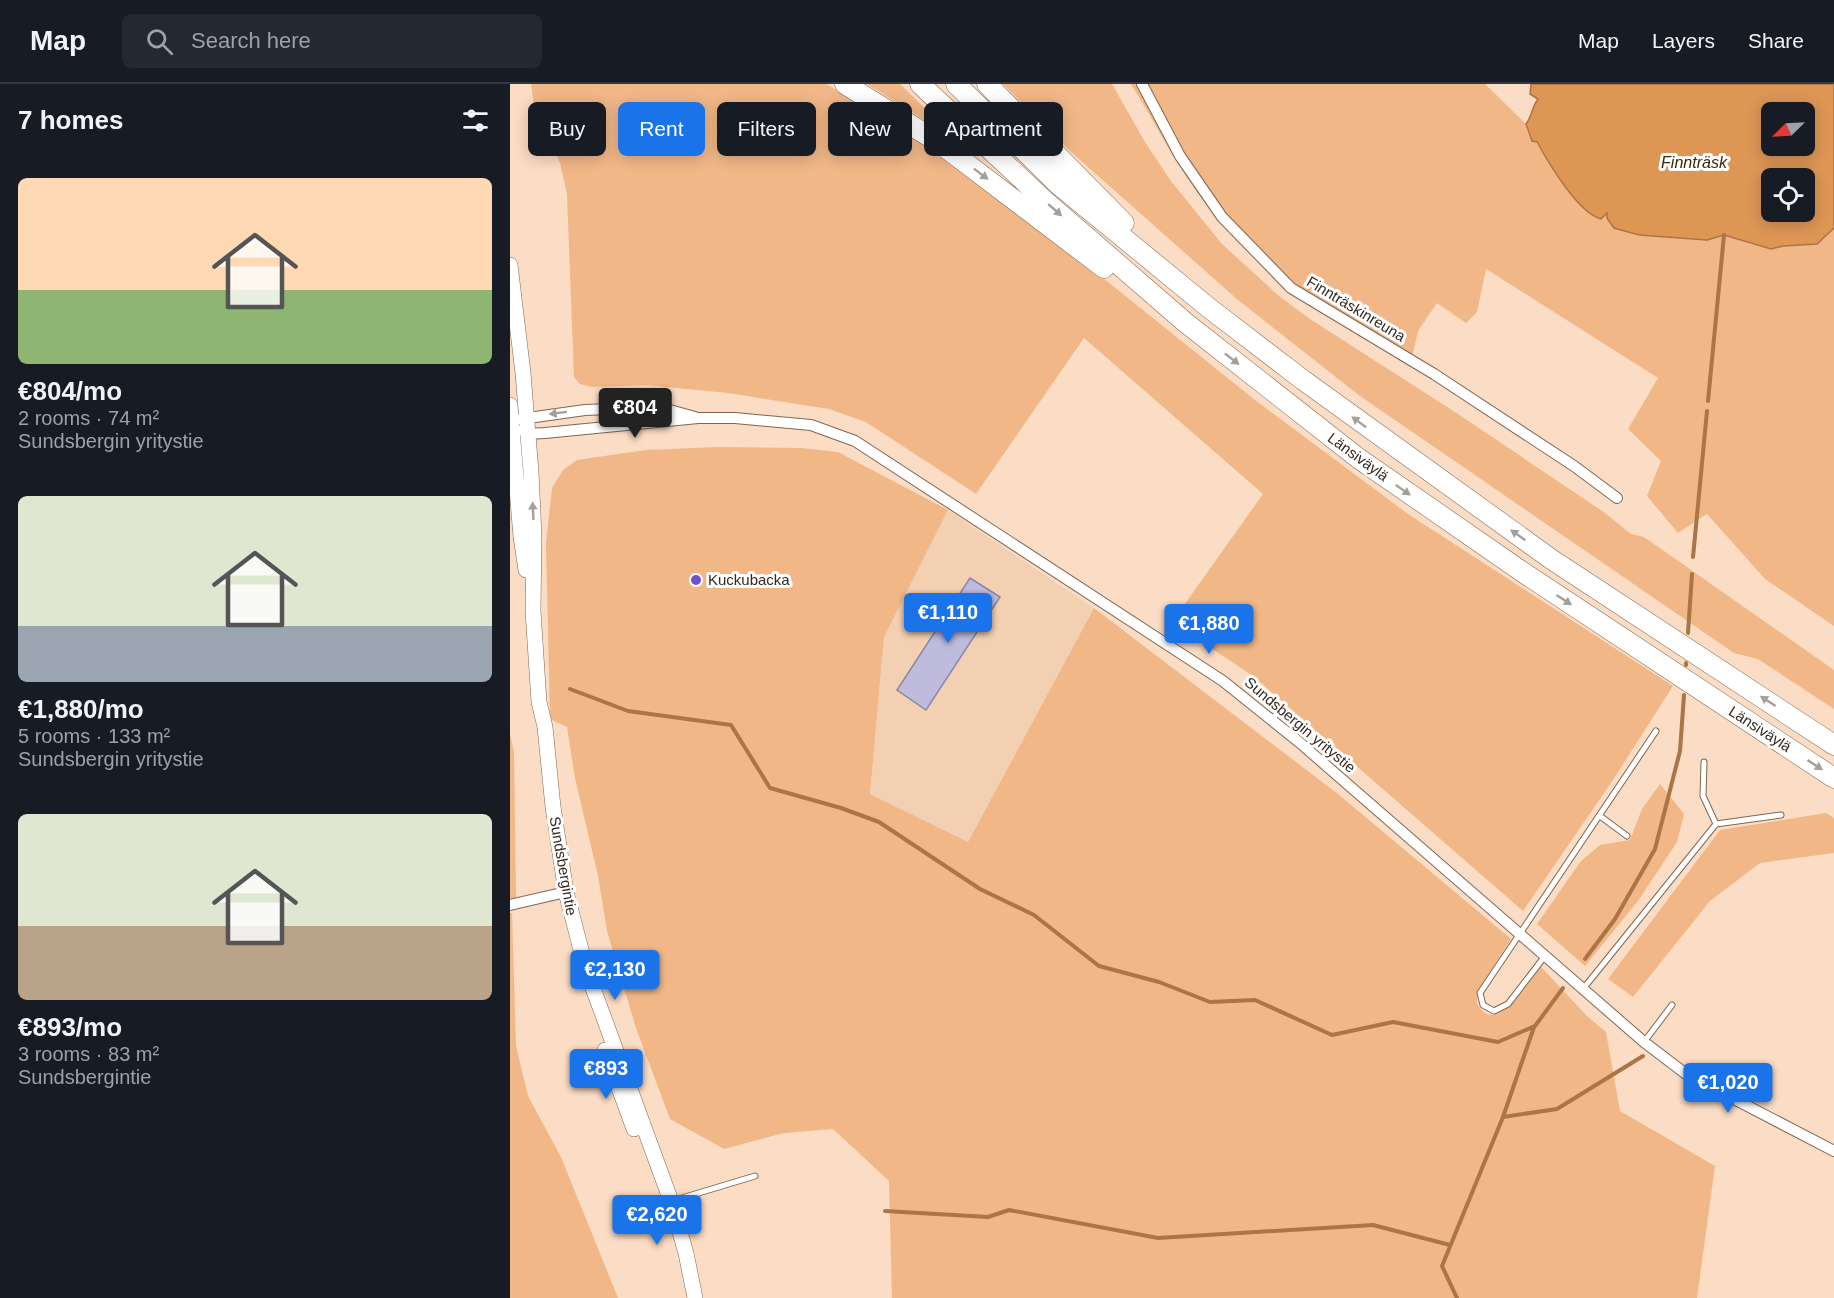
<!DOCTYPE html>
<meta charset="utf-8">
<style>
body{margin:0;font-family:Helvetica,sans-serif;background:#242831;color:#f1f3f6;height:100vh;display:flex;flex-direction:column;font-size:22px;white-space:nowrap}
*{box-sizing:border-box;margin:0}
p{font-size:20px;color:#9ea1a6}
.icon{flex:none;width:33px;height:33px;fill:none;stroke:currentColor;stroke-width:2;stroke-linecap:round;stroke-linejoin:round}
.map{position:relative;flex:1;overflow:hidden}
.drawer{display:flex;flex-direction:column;background:#171b24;width:510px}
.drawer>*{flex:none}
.top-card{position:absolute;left:18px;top:18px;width:570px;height:54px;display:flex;gap:12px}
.needle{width:39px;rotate:246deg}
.controls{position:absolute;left:1251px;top:18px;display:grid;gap:12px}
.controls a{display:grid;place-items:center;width:54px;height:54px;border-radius:9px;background:#171b24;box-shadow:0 3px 15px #0003;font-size:30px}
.price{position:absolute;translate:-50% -51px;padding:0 14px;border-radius:6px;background:#1a73e8;color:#fff;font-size:20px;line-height:39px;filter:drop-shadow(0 2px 3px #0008)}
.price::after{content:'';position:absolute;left:50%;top:36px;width:18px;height:14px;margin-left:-9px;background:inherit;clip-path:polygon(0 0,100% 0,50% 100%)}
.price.active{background:#222;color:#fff}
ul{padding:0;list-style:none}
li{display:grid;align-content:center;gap:12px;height:318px;padding:0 18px}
li span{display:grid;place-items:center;height:186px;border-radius:9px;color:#555}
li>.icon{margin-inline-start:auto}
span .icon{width:108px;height:108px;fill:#fffc;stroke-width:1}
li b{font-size:26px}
h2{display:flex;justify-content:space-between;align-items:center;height:72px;padding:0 18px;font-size:26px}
.chip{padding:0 21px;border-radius:9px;background:#171b24;box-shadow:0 3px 15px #0003;font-size:21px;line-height:54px}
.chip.active{background:#1a73e8;color:#fff}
header{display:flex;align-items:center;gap:36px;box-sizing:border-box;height:84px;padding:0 30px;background:#171b24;border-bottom:2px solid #363941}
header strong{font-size:28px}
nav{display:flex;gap:33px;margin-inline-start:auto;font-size:21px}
.search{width:420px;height:54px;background:#242831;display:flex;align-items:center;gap:15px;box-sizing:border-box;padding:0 21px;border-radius:9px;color:#9ea1a6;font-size:22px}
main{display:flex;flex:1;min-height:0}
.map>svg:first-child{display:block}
</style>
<header>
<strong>Map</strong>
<div class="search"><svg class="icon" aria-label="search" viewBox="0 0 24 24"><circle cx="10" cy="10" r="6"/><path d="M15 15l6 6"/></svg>Search here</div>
<nav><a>Map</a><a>Layers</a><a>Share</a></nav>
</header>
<main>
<section class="drawer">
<h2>7 homes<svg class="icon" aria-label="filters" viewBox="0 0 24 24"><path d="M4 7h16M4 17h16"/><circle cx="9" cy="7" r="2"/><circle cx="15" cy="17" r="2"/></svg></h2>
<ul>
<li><span style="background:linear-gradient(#ffd9b3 60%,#8fb573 0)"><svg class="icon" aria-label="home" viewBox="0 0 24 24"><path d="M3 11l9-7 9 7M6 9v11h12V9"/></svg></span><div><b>€804/mo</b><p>2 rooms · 74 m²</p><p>Sundsbergin yritystie</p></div></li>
<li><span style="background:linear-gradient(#dfe7d0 70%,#9aa5b1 0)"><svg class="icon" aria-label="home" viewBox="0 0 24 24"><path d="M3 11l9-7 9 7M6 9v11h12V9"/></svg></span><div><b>€1,880/mo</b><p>5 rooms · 133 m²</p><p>Sundsbergin yritystie</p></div></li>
<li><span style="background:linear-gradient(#dfe7d0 60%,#b9a48a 0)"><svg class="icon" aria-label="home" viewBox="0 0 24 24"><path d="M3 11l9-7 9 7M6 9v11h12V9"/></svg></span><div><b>€893/mo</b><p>3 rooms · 83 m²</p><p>Sundsbergintie</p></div></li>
</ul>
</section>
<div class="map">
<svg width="1324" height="1214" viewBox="0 0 1324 1214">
<rect width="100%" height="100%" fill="#fbdcc4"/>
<path fill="#f4d0b3" d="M 438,426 L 584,524 L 458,758 L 360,710 L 374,553 Z"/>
<path fill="#f1b787" d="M 21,0 L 316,0 L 366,28 L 437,74 L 517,133 L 745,316 L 898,430 L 1163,602 L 1103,696 L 1013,827 L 743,592 L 662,538 L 753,410 L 574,254 L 466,410 L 356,338 L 319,325 L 218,309 L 137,301 L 81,303 L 70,300 L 64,293 L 57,110 L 50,79 L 24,21 Z
M 357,0 L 390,0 L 465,73 L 416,37 Z
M 493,0 L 602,0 L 635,58 L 661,97 L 686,128 L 712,160 L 769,212 L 800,235 L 948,330 L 1095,429 L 1121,450 L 1134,453 L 1324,586 L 1324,625 L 1248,575 L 1224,569 L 850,312 L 728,216 L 560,67 Z
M 621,0 L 975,0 L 1016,40 L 1017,46 L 1067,116 L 1085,133 L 1097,128 L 1170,154 L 1197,156 L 1214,151 L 1261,165 L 1273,162 L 1307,160 L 1324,144 L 1324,542 L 1255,495 L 1197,430 L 1168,449 L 1137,412 L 1151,377 L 1118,345 L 1148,294 L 976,185 L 967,228 L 956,239 L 927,219 L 908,247 L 900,283 C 829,237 754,192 699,124 C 668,85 647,42 621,0 Z
M 207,363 L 291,364 L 328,368 L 438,426 L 374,553 L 360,710 L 458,758 L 584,524 L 828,710 L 1001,855 L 967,908 L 967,920 C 969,923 973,928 977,930 C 994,938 1021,895 1031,883 L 1077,932 L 1096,948 L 1110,1027 L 1205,1082 L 1187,1214 L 382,1214 L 379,1097 L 323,1045 L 274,1049 L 214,1065 L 160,1035 L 126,944 L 97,847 L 88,792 L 65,694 L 57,643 L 40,635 L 36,459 L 42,404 L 53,386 L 67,376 L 136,366 Z
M 0,650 L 4,668 L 6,814 L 0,815 Z
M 1150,700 L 1174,730 L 1167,758 L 1128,817 L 1075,882 L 1027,840 L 1071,777 L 1090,761 L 1120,756 L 1132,725 Z
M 1316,729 L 1324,734 L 1324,769 L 1250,779 L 1200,817 L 1123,913 L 1098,895 L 1210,746 Z
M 0,829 L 2,829 L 6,962 L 18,1012 L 51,1073 L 108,1214 L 0,1214 Z"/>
<path fill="#de9655" stroke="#ab7545" stroke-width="1.5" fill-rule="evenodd" d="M 1021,0 L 1324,0 L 1324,144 L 1307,160 L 1273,162 L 1261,165 L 1214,151 L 1197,156 L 1129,151 L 1104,144 L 1097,134 L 1097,129 L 1091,135 C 1068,129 1038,78 1027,58 L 1022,57 L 1016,40 C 1022,32 1022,23 1028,15 L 1020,10 ZM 1262,28 L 1294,28 L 1294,62 L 1262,62 ZM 1262,94 L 1294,94 L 1294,128 L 1262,128 Z"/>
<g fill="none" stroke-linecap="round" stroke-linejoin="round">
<path stroke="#ab7545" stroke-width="4" d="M 1198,317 L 1214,151
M 1183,473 L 1197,327
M 1178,549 L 1182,490
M 1176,581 L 1176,579
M 60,605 L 118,627 L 221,641 L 260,704 L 331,724 L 369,738 L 470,805 L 524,831 L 589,882 L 649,898 L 700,918 L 745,916 L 822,951 L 883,938 L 988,958 L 1025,942 L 1053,904
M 1075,875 L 1105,835 L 1145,765 L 1170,667 L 1174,611
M 993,1033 L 1047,1025 L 1133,972
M 375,1127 L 478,1133 L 499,1126 L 648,1154 L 863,1141 L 940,1161
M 947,1214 L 932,1182 L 993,1033 L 1024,943"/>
</g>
<path fill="#bebbdd" stroke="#8a87a6" stroke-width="1.5" d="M 460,494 L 490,513 L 416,626 L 387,606 Z"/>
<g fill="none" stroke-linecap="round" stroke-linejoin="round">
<defs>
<path id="lane" d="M 762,636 L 772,622
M 1194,678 L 1193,712 L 1206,740
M 1090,732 L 1117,752
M 1035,872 L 998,920 L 984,927 L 973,921 L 970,909 L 1146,647
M 1073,905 L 1206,740 L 1271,731
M 1134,958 L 1162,921
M 152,1120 L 245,1092"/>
<path id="street" d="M 632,0 L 670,72 L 712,133 L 781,204 L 924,290 L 1064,382 L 1107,414
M 11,335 L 75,326 L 149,323 L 185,333
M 12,346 L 17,350 L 35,349 L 188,334 L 225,334 L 301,341 L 345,357 L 713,597 L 789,658 L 1134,958 L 1176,990 L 1324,1067
M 0,821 L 56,808"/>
<path id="secondary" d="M 0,181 L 13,289 L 21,388 L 24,452 L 23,527 L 29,618 L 35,643 L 43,723 L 56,808 L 76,885 L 161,1117 L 176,1169 L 185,1214
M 0,321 L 11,453 L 16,486
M 95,966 L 124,1045"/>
<path id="highway" d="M 335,0 L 428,58 L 594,184
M 410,0 L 534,116 L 676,239 L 848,374 L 1017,491 L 1324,694
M 446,0 L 549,101 L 699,224 L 793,296 L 1041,475 L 1324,661
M 477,0 L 614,139"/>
</defs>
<use href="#lane" stroke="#806650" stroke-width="7"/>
<use href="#street" stroke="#806650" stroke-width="12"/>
<use href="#secondary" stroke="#806650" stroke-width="16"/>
<use href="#highway" stroke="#806650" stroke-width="21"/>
<use href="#lane" stroke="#fff" stroke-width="5"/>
<use href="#street" stroke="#fff" stroke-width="10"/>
<use href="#secondary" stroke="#fff" stroke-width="15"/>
<use href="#highway" stroke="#fff" stroke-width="20"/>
</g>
<defs><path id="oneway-solid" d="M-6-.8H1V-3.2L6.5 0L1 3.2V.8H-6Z" transform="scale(1.5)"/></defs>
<g fill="#a49f9a">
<use href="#oneway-solid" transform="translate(471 90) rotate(37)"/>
<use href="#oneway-solid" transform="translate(545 126) rotate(41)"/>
<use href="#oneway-solid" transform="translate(722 275) rotate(38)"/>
<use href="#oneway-solid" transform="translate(48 329) rotate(173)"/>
<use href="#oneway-solid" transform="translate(849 338) rotate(-143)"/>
<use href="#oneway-solid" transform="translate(893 406) rotate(35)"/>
<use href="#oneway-solid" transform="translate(23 427) rotate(-93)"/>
<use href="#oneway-solid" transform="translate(1008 451) rotate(-145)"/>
<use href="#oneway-solid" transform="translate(1054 516) rotate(33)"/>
<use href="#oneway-solid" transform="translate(1258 617) rotate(-147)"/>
<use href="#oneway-solid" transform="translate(1305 681) rotate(33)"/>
</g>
<circle fill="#6c51ca" stroke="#fff" stroke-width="2" cx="186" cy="496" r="6"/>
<g text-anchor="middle" stroke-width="6" stroke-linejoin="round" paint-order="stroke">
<g font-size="15" fill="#34291f" stroke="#fff">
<text transform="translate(846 225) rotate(31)" y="5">Finnträskinreuna</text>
<text transform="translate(848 373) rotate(36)" y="5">Länsiväylä</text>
<text transform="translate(790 641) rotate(40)" y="5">Sundsbergin yritystie</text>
<text transform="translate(1250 645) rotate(33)" y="5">Länsiväylä</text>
<text transform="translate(53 782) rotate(80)" y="5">Sundsbergintie</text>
</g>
<g font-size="15" fill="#34291f" stroke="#fff" text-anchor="start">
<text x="198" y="501">Kuckubacka</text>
</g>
<g font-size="16" font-style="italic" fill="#402307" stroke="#fff">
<text x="1184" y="84">Finnträsk</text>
</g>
</g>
</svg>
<div class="controls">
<a><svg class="needle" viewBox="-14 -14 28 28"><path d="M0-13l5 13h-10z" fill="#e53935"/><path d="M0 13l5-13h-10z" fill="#9ea1a6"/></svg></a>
<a><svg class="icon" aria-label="locate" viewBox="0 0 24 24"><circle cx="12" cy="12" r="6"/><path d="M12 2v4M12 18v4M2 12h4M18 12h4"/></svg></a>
</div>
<b class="price active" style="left:125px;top:355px">€804</b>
<b class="price" style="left:438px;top:560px">€1,110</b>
<b class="price" style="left:699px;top:571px">€1,880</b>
<b class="price" style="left:105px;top:917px">€2,130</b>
<b class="price" style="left:96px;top:1016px">€893</b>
<b class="price" style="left:1218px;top:1030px">€1,020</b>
<b class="price" style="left:147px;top:1162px">€2,620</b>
<div class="top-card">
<a class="chip">Buy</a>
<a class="chip active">Rent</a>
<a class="chip">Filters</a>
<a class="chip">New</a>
<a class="chip">Apartment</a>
</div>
</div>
</main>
